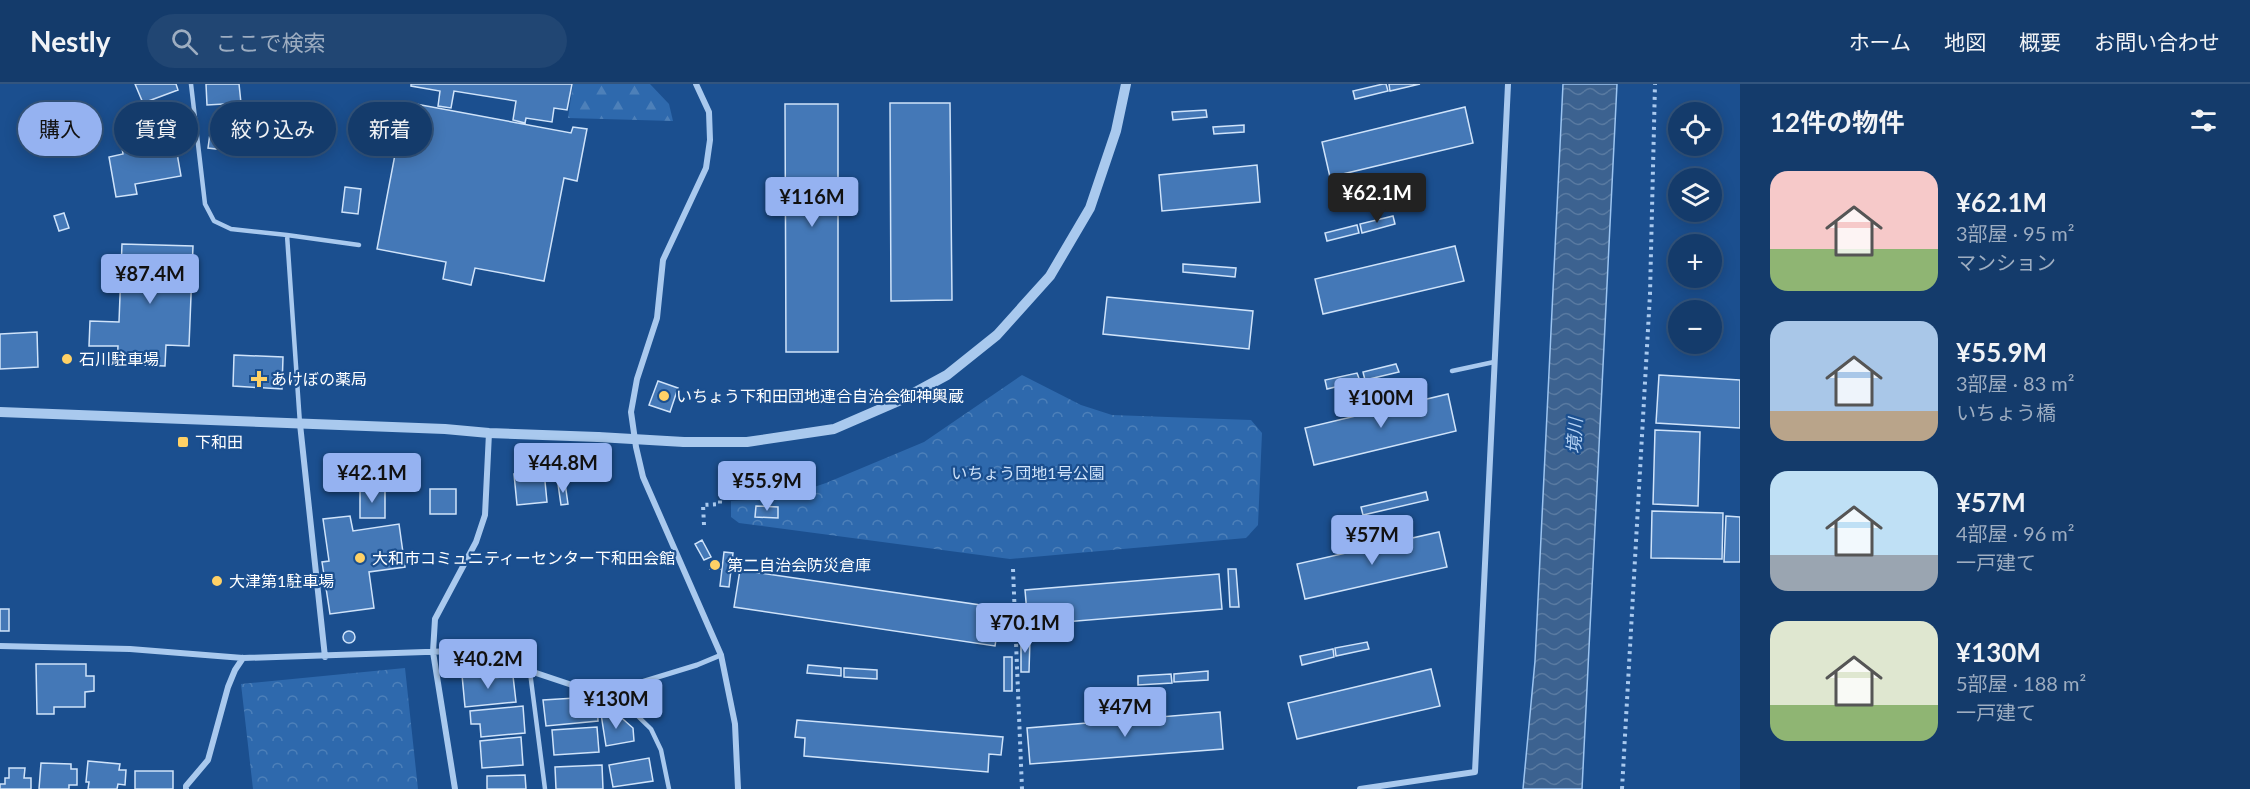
<!DOCTYPE html>
<html lang="ja">
<meta charset="utf-8">
<style>
body{margin:0;font-family:Lato,"Noto Sans JP",sans-serif;background:#214673;color:#f1f3f6;height:100vh;display:flex;flex-direction:column;font-size:22px;white-space:nowrap}
*{box-sizing:border-box;margin:0}
p{font-size:20px;color:#9dadc1}
.icon{flex:none;width:33px;height:33px;fill:none;stroke:currentColor;stroke-width:2;stroke-linecap:round;stroke-linejoin:round}
.map{position:relative;flex:1;overflow:hidden}
.side{display:flex;flex-direction:column;background:#143b6b;width:510px}
.side>*{flex:none}
.guide{position:absolute;left:18px;top:18px;width:570px;height:54px;display:flex;gap:12px}
.tools{position:absolute;left:1668px;top:18px;display:grid;gap:12px}
.tools a{display:grid;place-items:center;width:54px;height:54px;border-radius:50%;background:#143b6b;box-shadow:0 3px 15px #0003,0 0 0 2px #33557e;font-size:30px}
.price{position:absolute;translate:-50% -51px;padding:0 14px;border-radius:6px;background:#95b2f1;color:#111;font-size:20px;line-height:39px;filter:drop-shadow(0 2px 3px #0008)}
.price::after{content:'';position:absolute;left:50%;top:36px;width:18px;height:14px;margin-left:-9px;background:inherit;clip-path:polygon(0 0,100% 0,50% 100%)}
.price.current{background:#222;color:#fff}
ul{padding:0;list-style:none}
li{display:flex;align-items:center;gap:18px;height:150px;padding:0 30px}
li span{display:grid;place-items:center;flex:none;width:168px;height:120px;border-radius:18px;color:#555}
li>.icon{margin-inline-start:auto}
span .icon{width:72px;height:72px;fill:#fffc;stroke-width:1}
li b{font-size:26px}
h2{display:flex;justify-content:space-between;align-items:center;height:72px;padding:0 30px;font-size:26px}
.tag{padding:0 21px;border-radius:27px;background:#143b6b;box-shadow:0 3px 15px #0003,0 0 0 2px #33557e;font-size:21px;line-height:54px}
.tag.current{background:#95b2f1;color:#111}
header{display:flex;align-items:center;gap:36px;box-sizing:border-box;height:84px;padding:0 30px;background:#143b6b;border-bottom:2px solid #33557e}
header strong{font-size:28px}
nav{display:flex;gap:33px;margin-inline-start:auto;font-size:21px}
.search{width:420px;height:54px;background:#214673;display:flex;align-items:center;gap:15px;box-sizing:border-box;padding:0 21px;border-radius:33px;color:#9dadc1;font-size:22px}
main{display:flex;flex:1;min-height:0}
.map>svg:first-child{display:block}
</style>
<header>
<strong>Nestly</strong>
<div class="search"><svg class="icon" aria-label="search" viewBox="0 0 24 24"><circle cx="10" cy="10" r="6"/><path d="M15 15l6 6"/></svg>ここで検索</div>
<nav><a>ホーム</a><a>地図</a><a>概要</a><a>お問い合わせ</a></nav>
</header>
<main>
<div class="map">
<svg width="1740" height="705" viewBox="0 0 1740 705">
<defs>
<pattern id="forest-firs" width="22" height="20" patternUnits="userSpaceOnUse" patternTransform="scale(1.5)"><rect width="22" height="20" fill="#2e69ad"/><path d="M5 1l3.5 6h-7zM16 11l3.5 6h-7z" fill="#4d80b9"/></pattern>
<pattern id="park-crowns" width="20" height="18" patternUnits="userSpaceOnUse" patternTransform="scale(1.5)"><rect width="20" height="18" fill="#2e69ad"/><path d="M2 6a3 3 0 1 1 6 0M12 15a3 3 0 1 1 6 0" fill="none" stroke="#4d80b9"/></pattern>
<pattern id="water-waves" width="16" height="10" patternUnits="userSpaceOnUse" patternTransform="scale(1.5)"><rect width="16" height="10" fill="#3c6290"/><path d="M0 5q4-4 8 0t8 0" fill="none" stroke="#597aa1"/></pattern>
</defs>
<rect width="100%" height="100%" fill="#1b4f8f"/>
<path fill="url(#forest-firs)" d="M 573,0 L 650,0 L 669,20 L 673,37 L 568,34 Z"/>
<path fill="url(#park-crowns)" d="M 1022,291 L 1081,321 L 1112,331 L 1251,336 L 1262,349 L 1258,441 L 1246,454 L 1010,475 L 739,439 L 731,433 L 731,417 L 781,414 L 826,399 L 924,358 Z
M 405,584 L 418,705 L 253,705 L 241,600 Z"/>
<path fill="url(#water-waves)" stroke="#9cc4f0" stroke-width="1.5" d="M 1563,0 L 1617,0 L 1582,705 L 1523,705 L 1535,577 Z"/>
<path fill="#4478b7" stroke="#cfe3fa" stroke-width="1.5" d="M 135,0 L 176,0 L 178,6 L 143,19 Z
M 206,0 L 239,0 L 241,19 L 207,21 Z
M 411,0 L 572,0 L 567,26 L 554,24 L 552,38 L 526,34 L 525,39 L 513,36 L 516,17 L 454,7 L 451,24 L 438,22 L 440,7 L 411,2 Z
M 1383,0 L 1386,0 L 1388,7 L 1355,15 L 1353,7 Z
M 1389,0 L 1420,0 L 1390,7 Z
M 405,18 L 571,49 L 573,43 L 587,45 L 577,97 L 564,94 L 544,197 L 475,184 L 471,201 L 443,195 L 446,178 L 377,165 Z
M 890,19 L 950,19 L 952,216 L 891,217 Z
M 785,20 L 838,20 L 838,268 L 786,268 Z
M 264,22 L 281,23 L 280,36 L 264,34 Z
M 1465,23 L 1473,59 L 1330,93 L 1322,58 Z
M 1206,26 L 1207,33 L 1173,36 L 1172,28 Z
M 138,31 L 143,52 L 127,55 L 122,35 Z
M 212,35 L 253,41 L 249,69 L 208,64 Z
M 1244,41 L 1244,48 L 1214,50 L 1213,43 Z
M 162,50 L 164,60 L 175,58 L 181,92 L 135,100 L 137,110 L 116,113 L 109,73 L 123,70 L 121,58 Z
M 1257,81 L 1260,118 L 1162,127 L 1159,91 Z
M 345,103 L 361,105 L 358,130 L 342,128 Z
M 64,129 L 69,144 L 59,147 L 54,132 Z
M 1393,132 L 1395,140 L 1362,149 L 1360,140 Z
M 1357,141 L 1359,149 L 1327,157 L 1325,149 Z
M 122,160 L 193,162 L 189,262 L 166,261 L 165,282 L 117,280 L 118,262 L 89,262 L 90,237 L 119,238 Z
M 1455,162 L 1464,197 L 1323,230 L 1315,195 Z
M 1183,180 L 1236,184 L 1235,193 L 1183,188 Z
M 1107,213 L 1253,227 L 1249,265 L 1103,250 Z
M 37,248 L 38,283 L 0,285 L 0,250 Z
M 234,271 L 283,273 L 282,305 L 233,302 Z
M 1396,280 L 1399,288 L 1365,296 L 1363,288 Z
M 1357,289 L 1360,297 L 1327,305 L 1325,296 Z
M 1659,291 L 1740,296 L 1740,344 L 1656,339 Z
M 658,297 L 678,304 L 670,328 L 649,321 Z
M 1448,310 L 1456,347 L 1314,381 L 1305,344 Z
M 1655,346 L 1700,348 L 1698,422 L 1653,420 Z
M 544,387 L 547,418 L 517,421 L 514,390 Z
M 565,399 L 568,420 L 561,421 L 558,400 Z
M 430,405 L 456,405 L 456,430 L 430,430 Z
M 360,406 L 385,406 L 385,434 L 360,434 Z
M 1426,408 L 1428,416 L 1363,431 L 1361,423 Z
M 756,422 L 778,423 L 778,434 L 755,433 Z
M 1652,427 L 1723,429 L 1722,475 L 1651,474 Z
M 350,432 L 353,447 L 399,440 L 405,483 L 369,488 L 374,524 L 330,530 L 322,478 L 329,477 L 323,435 Z
M 1726,432 L 1740,433 L 1740,478 L 1724,478 Z
M 1439,448 L 1447,483 L 1305,515 L 1297,480 Z
M 702,456 L 711,473 L 704,476 L 695,460 Z
M 724,468 L 733,469 L 729,503 L 720,502 Z
M 710,478 L 720,478 L 720,485 L 710,485 Z
M 1228,485 L 1236,485 L 1239,523 L 1230,523 Z
M 740,486 L 1001,524 L 995,562 L 734,523 Z
M 1219,490 L 1222,525 L 1028,541 L 1025,506 Z
M 0,525 L 9,525 L 9,547 L 0,547 Z
M343 553a6 6 0 1 1 12 0a6 6 0 1 1-12 0Z
M 1021,553 L 1030,554 L 1029,588 L 1021,588 Z
M 1367,558 L 1369,565 L 1336,572 L 1335,564 Z
M 1333,565 L 1334,573 L 1302,581 L 1300,572 Z
M 1004,573 L 1012,573 L 1012,607 L 1004,607 Z
M 36,580 L 86,580 L 86,592 L 94,592 L 94,607 L 85,608 L 85,623 L 54,623 L 54,630 L 37,630 Z
M 808,581 L 841,584 L 841,592 L 807,589 Z
M 844,584 L 877,586 L 877,595 L 844,593 Z
M 1431,585 L 1440,622 L 1297,655 L 1288,619 Z
M 1208,587 L 1208,596 L 1174,598 L 1174,590 Z
M 492,588 L 492,594 L 513,592 L 516,618 L 465,623 L 462,591 Z
M 1171,590 L 1172,599 L 1138,601 L 1138,592 Z
M 575,614 L 575,619 L 597,618 L 598,637 L 546,642 L 543,616 Z
M 523,622 L 525,649 L 481,653 L 480,640 L 471,640 L 470,627 Z
M 615,628 L 633,644 L 634,657 L 606,662 L 601,630 Z
M 1220,628 L 1223,665 L 1030,680 L 1027,644 Z
M 797,636 L 1003,653 L 1001,671 L 989,670 L 988,688 L 804,672 L 805,654 L 795,653 Z
M 597,643 L 599,668 L 554,671 L 552,646 Z
M 521,653 L 523,681 L 482,684 L 480,657 Z
M 649,674 L 653,697 L 613,703 L 609,681 Z
M 88,677 L 120,680 L 119,686 L 126,686 L 125,701 L 118,700 L 117,705 L 88,705 L 89,698 L 86,698 Z
M 41,679 L 71,680 L 71,685 L 77,685 L 77,701 L 69,701 L 69,705 L 39,705 Z
M 602,681 L 603,705 L 556,705 L 555,683 Z
M 9,684 L 25,684 L 24,694 L 31,694 L 31,705 L 0,705 L 0,700 L 5,700 L 5,694 L 9,694 Z
M 135,687 L 173,687 L 173,705 L 135,705 Z
M 525,691 L 526,705 L 487,705 L 487,692 Z"/>
<g fill="none" stroke-linecap="round" stroke-linejoin="round">
<path stroke="#a9c9ee" stroke-width="4" stroke-dasharray="3 4.5" stroke-linecap="butt" d="M 704,441 L 703,421 L 720,420 L 721,377
M 1013,485 L 1022,705
M 1622,705 L 1650,210 L 1655,0"/>
<path stroke="#a9c9ee" stroke-width="4.5" d="M 191,0 L 205,120 L 214,137 L 231,145 L 287,151 L 300,340
M 287,151 L 359,161
M 1452,287 L 1494,278
M 530,588 L 545,705
M 612,607 L 651,645 L 661,666 L 669,705"/>
<path stroke="#a9c9ee" stroke-width="5" d="M 612,607 L 697,581 L 721,571"/>
<path stroke="#a9c9ee" stroke-width="6" d="M 696,0 L 709,28 L 710,56 L 706,84 L 663,176 L 657,234 L 637,295 L 631,328 L 636,363 L 643,393 L 721,571 L 735,640 L 738,705
M 300,340 L 325,573
M 0,562 L 130,565 L 243,574 L 455,567 L 494,575 L 584,605 L 612,607
M 186,705 L 186,702 L 208,676 L 228,603 L 235,586 L 243,574
M 455,705 L 433,568 L 435,535 L 476,458 L 485,431 L 489,349
M 1360,705 L 1475,688 L 1508,0"/>
<path stroke="#a9c9ee" stroke-width="10" d="M 0,328 L 445,345 L 489,349 L 598,353
M 684,358 L 747,358 L 834,345 L 901,316 L 947,291 L 997,251 L 1050,192 L 1090,124 L 1116,47 L 1126,0"/>
<path stroke="#a9c9ee" stroke-width="10" d="M 598,353 L 684,358"/>
</g>
<g fill="#ffd166" stroke="#1b4f8f" stroke-width="2">
<circle cx="67" cy="275" r="6"/>
<path d="M256 286h6v6h6v6h-6v6h-6v-6h-6v-6h6z"/>
<circle cx="664" cy="312" r="6"/>
<rect x="177" y="352" width="12" height="12" rx="3"/>
<circle cx="360" cy="474" r="6"/>
<circle cx="715" cy="481" r="6"/>
<circle cx="217" cy="497" r="6"/>
</g>
<g text-anchor="middle" stroke-width="4.5" stroke-linejoin="round" paint-order="stroke">
<g font-size="16" fill="#fff" stroke="#1b4f8f" text-anchor="start">
<text x="79" y="281">石川駐車場</text>
<text x="271" y="301">あけぼの薬局</text>
<text x="676" y="318">いちょう下和田団地連合自治会御神輿蔵</text>
<text x="195" y="364">下和田</text>
<text x="372" y="480">大和市コミュニティーセンター下和田会館</text>
<text x="727" y="487">第二自治会防災倉庫</text>
<text x="229" y="503">大津第1駐車場</text>
</g>
<g font-size="16" fill="#cfe3fa" stroke="#1b4f8f">
<text x="1028" y="395">いちょう団地1号公園</text>
</g>
<g font-size="18" font-style="italic" fill="#b5d3f5" stroke="#1b4f8f">
<text transform="translate(1575 352) rotate(-87)" y="6">境川</text>
</g>
</g>
</svg>
<div class="tools">
<a><svg class="icon" aria-label="locate" viewBox="0 0 24 24"><circle cx="12" cy="12" r="6"/><path d="M12 2v4M12 18v4M2 12h4M18 12h4"/></svg></a>
<a><svg class="icon" aria-label="layers" viewBox="0 0 24 24"><path d="M12 4l9 5-9 5-9-5zM3 14l9 5 9-5"/></svg></a>
<a>+</a>
<a>−</a>
</div>
<b class="price current" style="left:1377px;top:140px">¥62.1M</b>
<b class="price" style="left:812px;top:144px">¥116M</b>
<b class="price" style="left:150px;top:221px">¥87.4M</b>
<b class="price" style="left:1381px;top:345px">¥100M</b>
<b class="price" style="left:563px;top:410px">¥44.8M</b>
<b class="price" style="left:372px;top:420px">¥42.1M</b>
<b class="price" style="left:767px;top:428px">¥55.9M</b>
<b class="price" style="left:1372px;top:482px">¥57M</b>
<b class="price" style="left:1025px;top:570px">¥70.1M</b>
<b class="price" style="left:488px;top:606px">¥40.2M</b>
<b class="price" style="left:616px;top:646px">¥130M</b>
<b class="price" style="left:1125px;top:654px">¥47M</b>
<div class="guide">
<a class="tag current">購入</a>
<a class="tag">賃貸</a>
<a class="tag">絞り込み</a>
<a class="tag">新着</a>
</div>
</div>
<section class="side">
<h2>12件の物件<svg class="icon" aria-label="filters" viewBox="0 0 24 24"><path d="M4 7h16M4 17h16"/><circle cx="9" cy="7" r="2"/><circle cx="15" cy="17" r="2"/></svg></h2>
<ul>
<li><span style="background:linear-gradient(#f6c9c9 65%,#8fb573 0)"><svg class="icon" aria-label="home" viewBox="0 0 24 24"><path d="M3 11l9-7 9 7M6 9v11h12V9"/></svg></span><div><b>¥62.1M</b><p>3部屋 · 95 m²</p><p>マンション</p></div></li>
<li><span style="background:linear-gradient(#a9c7e8 75%,#b9a48a 0)"><svg class="icon" aria-label="home" viewBox="0 0 24 24"><path d="M3 11l9-7 9 7M6 9v11h12V9"/></svg></span><div><b>¥55.9M</b><p>3部屋 · 83 m²</p><p>いちょう橋</p></div></li>
<li><span style="background:linear-gradient(#bfe0f5 70%,#9aa5b1 0)"><svg class="icon" aria-label="home" viewBox="0 0 24 24"><path d="M3 11l9-7 9 7M6 9v11h12V9"/></svg></span><div><b>¥57M</b><p>4部屋 · 96 m²</p><p>一戸建て</p></div></li>
<li><span style="background:linear-gradient(#dfe7d0 70%,#8fb573 0)"><svg class="icon" aria-label="home" viewBox="0 0 24 24"><path d="M3 11l9-7 9 7M6 9v11h12V9"/></svg></span><div><b>¥130M</b><p>5部屋 · 188 m²</p><p>一戸建て</p></div></li>
</ul>
</section>
</main>
